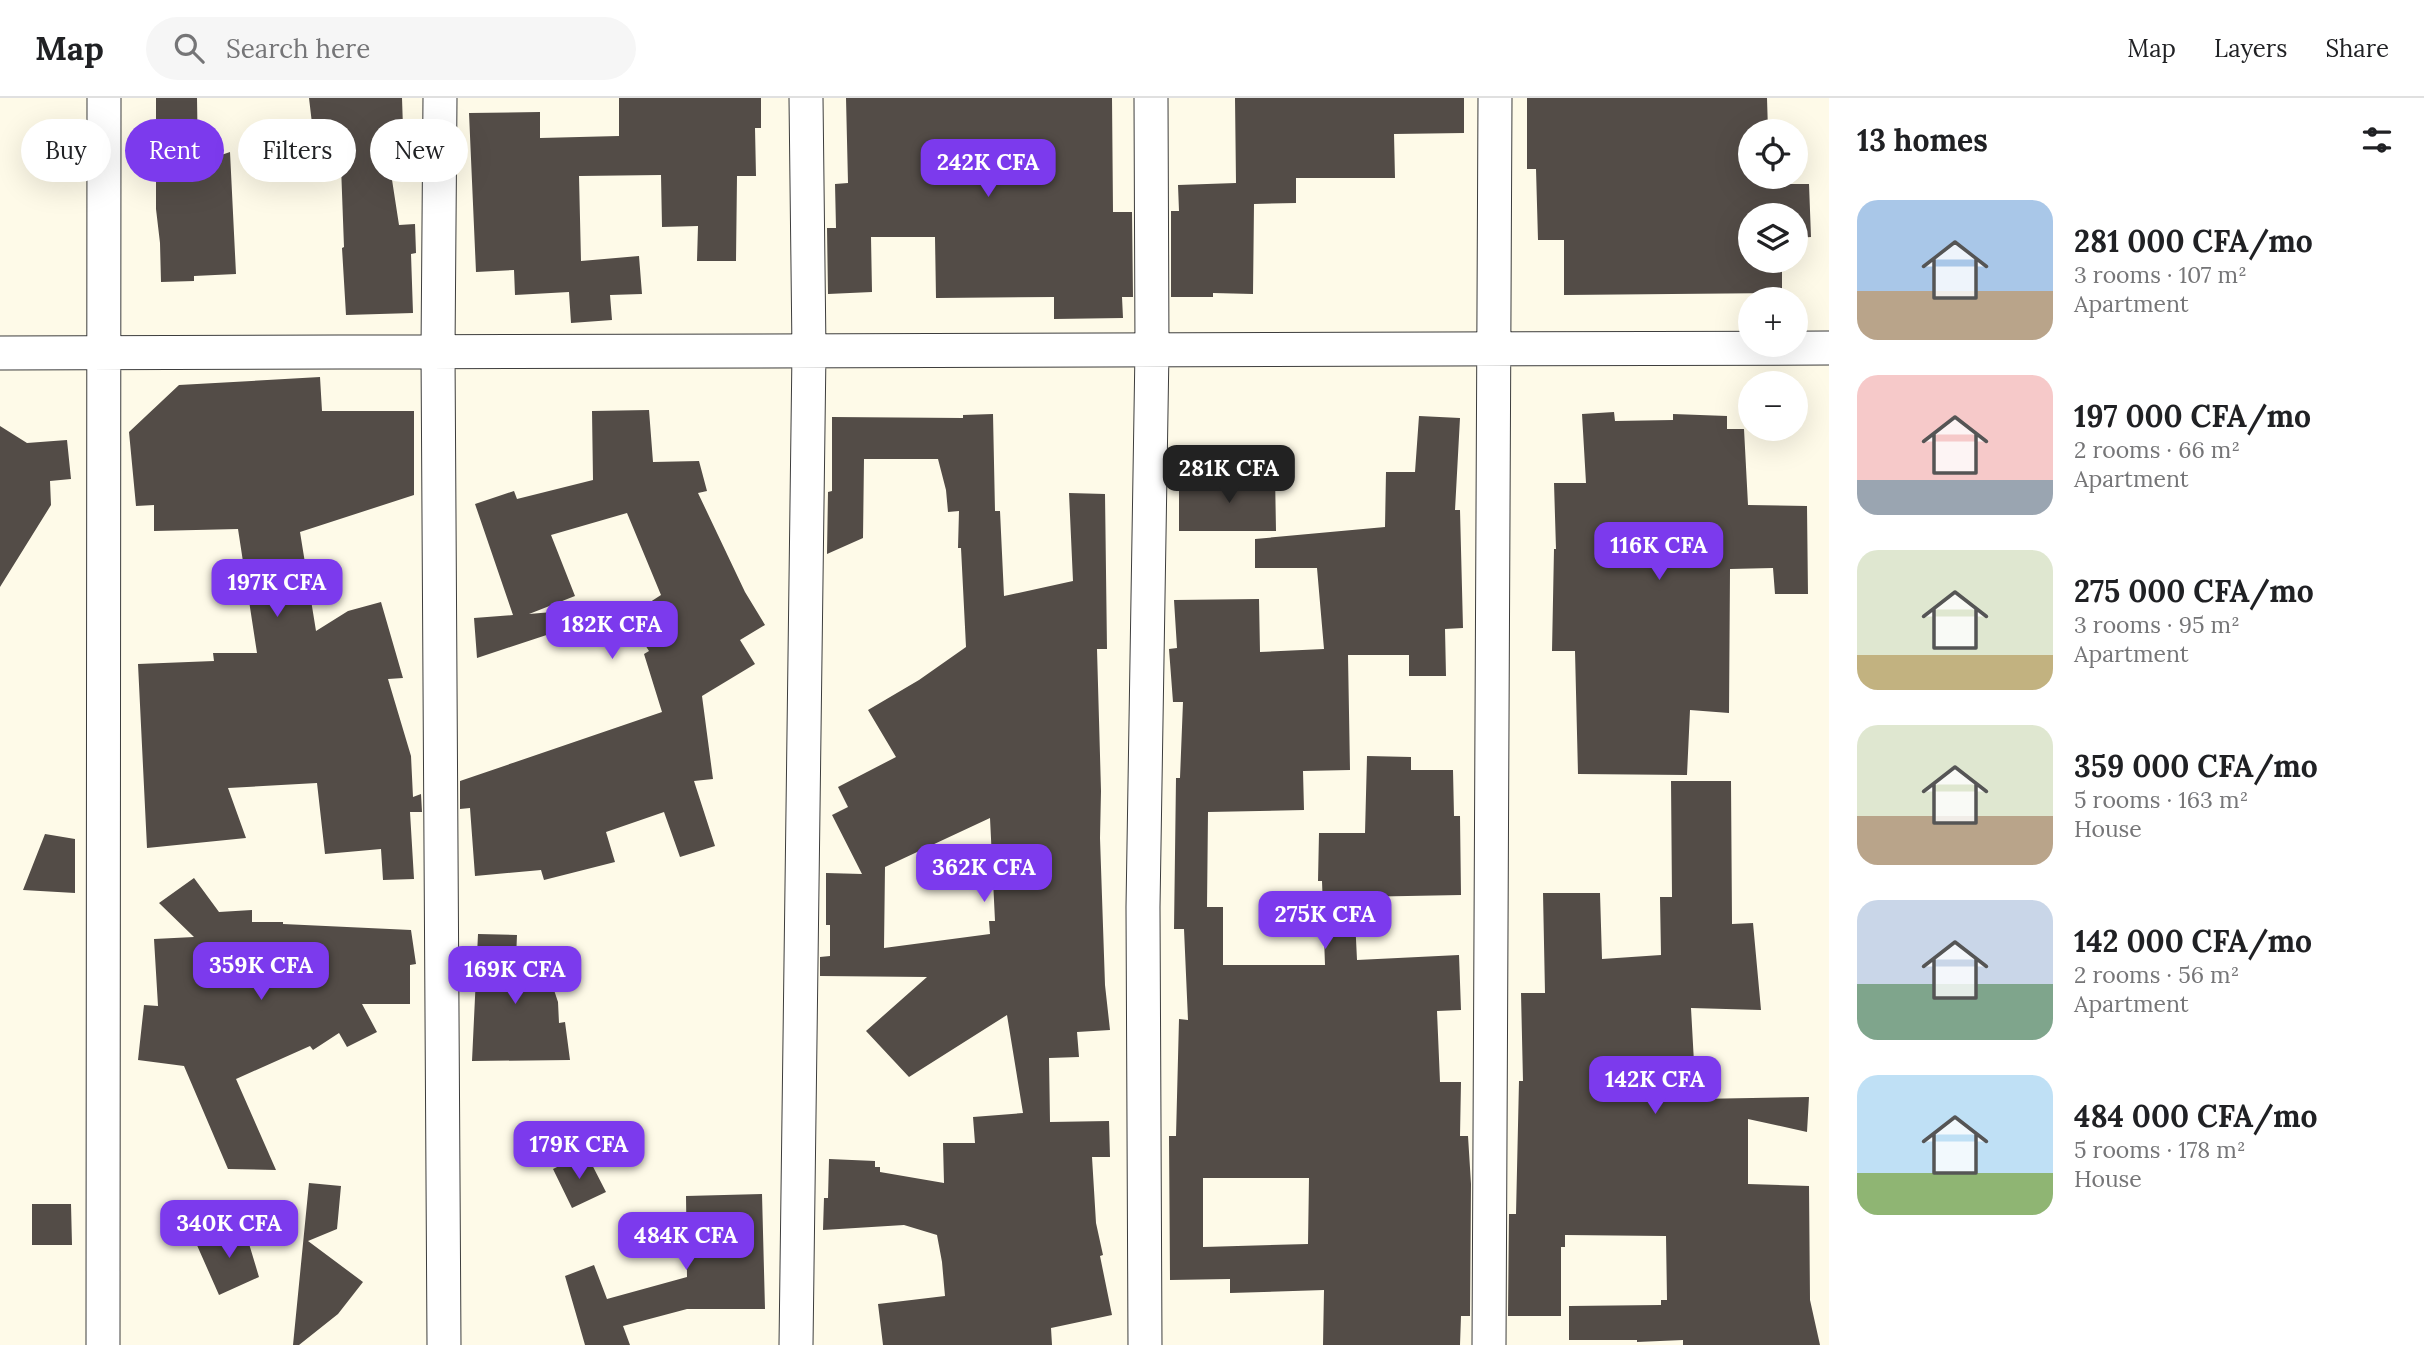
<!DOCTYPE html>
<meta charset="utf-8">
<style>
body{margin:0;font-family:Lora,serif;background:#f6f6f6;color:#202124;height:100vh;display:flex;flex-direction:column;font-size:26px;white-space:nowrap}
*{box-sizing:border-box;margin:0}
p{font-size:23px;color:#757577}
.icon{flex:none;width:38px;height:38px;fill:none;stroke:currentColor;stroke-width:2;stroke-linecap:round;stroke-linejoin:round}
.map{position:relative;flex:1;overflow:hidden}
.panel{display:flex;flex-direction:column;background:#fff;width:595px}
.panel>*{flex:none}
.hud{position:absolute;left:21px;top:21px;width:665px;height:63px;display:flex;gap:14px}
.fabs{position:absolute;left:1738px;top:21px;display:grid;gap:14px}
.fabs a{display:grid;place-items:center;width:70px;height:70px;border-radius:50%;background:#fff;box-shadow:0 7px 28px #0002;font-size:35px}
.price{position:absolute;translate:-50% -60px;padding:0 16px;border-radius:14px;background:#7c3aed;color:#fff;font-size:23px;line-height:46px;filter:drop-shadow(0 2px 4px #0008)}
.price::after{content:'';position:absolute;left:50%;top:42px;width:21px;height:16px;margin-left:-10px;background:inherit;clip-path:polygon(0 0,100% 0,50% 100%)}
.price.active{background:#222;color:#fff}
ul{padding:0;list-style:none}
li{display:flex;align-items:center;gap:21px;height:175px;padding:0 28px}
li span{display:grid;place-items:center;flex:none;width:196px;height:140px;border-radius:21px;color:#555}
li>.icon{margin-inline-start:auto}
span .icon{width:84px;height:84px;fill:#fffc;stroke-width:1}
li b{font-size:30px}
h2{display:flex;justify-content:space-between;align-items:center;height:84px;padding:0 28px;font-size:30px}
.pill{padding:0 24px;border-radius:32px;background:#fff;box-shadow:0 7px 28px #0002;font-size:24px;line-height:63px}
.pill.active{background:#7c3aed;color:#fff}
header{display:flex;align-items:center;gap:42px;box-sizing:border-box;height:98px;padding:0 35px;background:#fff;border-bottom:2px solid #e0e0e0}
header strong{font-size:33px}
nav{display:flex;gap:38px;margin-inline-start:auto;font-size:24px}
.search{width:490px;height:63px;background:#f6f6f6;display:flex;align-items:center;gap:18px;box-sizing:border-box;padding:0 24px;border-radius:38px;color:#757577;font-size:26px}
main{display:flex;flex:1;min-height:0}
.map>svg:first-child{display:block}
</style>
<header>
<strong>Map</strong>
<div class="search"><svg class="icon" aria-label="search" viewBox="0 0 24 24"><circle cx="10" cy="10" r="6"/><path d="M15 15l6 6"/></svg>Search here</div>
<nav><a>Map</a><a>Layers</a><a>Share</a></nav>
</header>
<main>
<div class="map">
<svg width="1829" height="1247" viewBox="0 0 1829 1247">
<rect width="100%" height="100%" fill="#fefae8"/>
<path fill="#534c47" fill-rule="evenodd" d="M 156,0 L 197,0 L 198,65 L 230,54 L 236,176 L 194,178 L 194,183 L 161,184 L 160,145 L 156,111 Z
M 309,0 L 402,0 L 403,30 L 384,30 L 399,127 L 415,126 L 416,155 L 411,156 L 413,215 L 346,217 L 342,150 L 344,149 L 341,68 L 326,72 L 313,34 Z
M 619,0 L 761,0 L 761,30 L 755,30 L 756,78 L 737,78 L 736,163 L 697,163 L 698,128 L 662,129 L 661,77 L 579,78 L 581,163 L 639,158 L 642,196 L 610,197 L 612,222 L 571,225 L 569,194 L 515,197 L 514,172 L 476,174 L 469,15 L 540,14 L 540,40 L 619,38 Z
M 846,0 L 1112,0 L 1113,114 L 1132,114 L 1133,199 L 1122,199 L 1123,220 L 1054,221 L 1054,199 L 936,200 L 935,139 L 871,139 L 872,194 L 828,196 L 827,130 L 836,130 L 835,86 L 848,85 Z
M 1235,0 L 1464,0 L 1464,35 L 1394,36 L 1395,80 L 1296,80 L 1296,105 L 1254,106 L 1253,196 L 1213,195 L 1213,199 L 1171,199 L 1171,113 L 1179,113 L 1178,87 L 1236,85 Z
M 1527,0 L 1767,0 L 1768,33 L 1750,33 L 1750,79 L 1770,79 L 1770,86 L 1809,86 L 1811,139 L 1796,140 L 1796,117 L 1750,117 L 1750,163 L 1782,163 L 1782,195 L 1564,197 L 1564,142 L 1538,142 L 1536,71 L 1527,71 Z
M 320,279 L 322,313 L 414,313 L 414,397 L 300,434 L 316,533 L 348,513 L 381,504 L 403,580 L 388,581 L 411,658 L 413,699 L 421,696 L 422,714 L 410,714 L 414,781 L 383,782 L 381,751 L 325,756 L 317,685 L 228,690 L 246,740 L 147,750 L 138,566 L 214,563 L 213,555 L 257,555 L 238,431 L 154,433 L 154,407 L 136,408 L 129,334 L 179,287 Z
M 649,312 L 653,364 L 699,363 L 707,393 L 698,395 L 745,494 L 765,527 L 740,542 L 755,566 L 702,598 L 713,681 L 694,683 L 715,748 L 680,759 L 664,714 L 606,734 L 615,764 L 544,782 L 541,772 L 475,778 L 470,710 L 460,711 L 460,683 L 662,614 L 644,556 L 649,553 L 627,519 L 661,497 L 627,415 L 551,437 L 575,498 L 529,516 L 587,511 L 589,523 L 477,560 L 474,520 L 513,517 L 475,406 L 514,393 L 517,401 L 593,382 L 592,313 Z
M 1614,314 L 1615,323 L 1673,322 L 1673,316 L 1727,318 L 1727,331 L 1744,331 L 1748,407 L 1807,408 L 1808,496 L 1775,496 L 1773,470 L 1730,471 L 1729,615 L 1690,612 L 1687,677 L 1578,676 L 1575,553 L 1552,553 L 1554,451 L 1556,451 L 1554,385 L 1586,385 L 1582,316 Z
M 993,316 L 995,413 L 1000,413 L 1004,498 L 1073,483 L 1069,395 L 1105,396 L 1107,551 L 1097,551 L 1101,693 L 1100,740 L 1105,887 L 1110,932 L 1077,934 L 1079,959 L 1049,960 L 1050,1024 L 1109,1023 L 1110,1059 L 1092,1059 L 1096,1125 L 1103,1157 L 1100,1158 L 1112,1217 L 1051,1230 L 1052,1247 L 883,1247 L 878,1206 L 945,1198 L 942,1164 L 937,1137 L 904,1127 L 823,1132 L 824,1100 L 828,1100 L 829,1061 L 875,1063 L 875,1069 L 880,1069 L 880,1074 L 944,1085 L 943,1045 L 975,1045 L 973,1019 L 1023,1015 L 1007,917 L 909,979 L 866,933 L 927,879 L 820,878 L 820,859 L 830,858 L 830,827 L 826,827 L 826,775 L 862,776 L 832,717 L 848,709 L 838,689 L 896,659 L 868,612 L 919,582 L 966,549 L 961,450 L 958,450 L 959,413 L 948,414 L 946,392 L 938,361 L 864,361 L 863,440 L 827,456 L 828,394 L 832,393 L 832,319 L 963,320 L 963,317 ZM 990,720 L 995,823 L 989,823 L 990,836 L 884,850 L 885,769 Z
M 1419,318 L 1460,320 L 1455,412 L 1460,412 L 1463,530 L 1445,531 L 1446,578 L 1409,578 L 1409,557 L 1348,557 L 1350,672 L 1303,673 L 1304,712 L 1208,714 L 1207,809 L 1223,809 L 1223,867 L 1325,867 L 1322,783 L 1318,783 L 1319,735 L 1365,735 L 1367,658 L 1411,659 L 1411,672 L 1453,672 L 1454,718 L 1460,718 L 1461,797 L 1354,799 L 1357,862 L 1459,857 L 1461,912 L 1437,913 L 1440,984 L 1461,984 L 1460,1038 L 1468,1038 L 1471,1086 L 1470,1218 L 1461,1218 L 1460,1247 L 1323,1247 L 1324,1192 L 1230,1195 L 1230,1181 L 1170,1182 L 1169,1038 L 1176,1038 L 1179,921 L 1188,922 L 1184,831 L 1174,831 L 1176,680 L 1180,680 L 1183,604 L 1173,604 L 1169,551 L 1177,550 L 1174,502 L 1259,501 L 1260,554 L 1324,551 L 1317,470 L 1255,470 L 1255,441 L 1385,429 L 1386,374 L 1415,374 ZM 1203,1080 L 1309,1080 L 1308,1146 L 1203,1149 Z
M 0,328 L 27,345 L 67,342 L 71,381 L 50,383 L 51,407 L 0,489 Z
M 1275,376 L 1276,433 L 1179,433 L 1179,386 Z
M 1671,683 L 1731,683 L 1732,826 L 1753,825 L 1761,912 L 1691,910 L 1696,1001 L 1809,999 L 1807,1034 L 1748,1021 L 1748,1086 L 1809,1088 L 1810,1202 L 1820,1247 L 1683,1247 L 1683,1242 L 1637,1244 L 1637,1242 L 1569,1242 L 1569,1208 L 1661,1207 L 1661,1202 L 1667,1202 L 1666,1138 L 1565,1137 L 1565,1149 L 1561,1149 L 1561,1218 L 1508,1218 L 1509,1116 L 1516,1116 L 1519,983 L 1523,983 L 1521,895 L 1545,895 L 1543,795 L 1600,795 L 1602,861 L 1661,857 L 1660,799 L 1672,799 Z
M 45,736 L 75,741 L 75,795 L 23,792 Z
M 194,780 L 219,814 L 252,812 L 252,824 L 283,824 L 283,826 L 411,832 L 416,866 L 410,867 L 410,906 L 362,906 L 377,934 L 347,949 L 339,935 L 313,952 L 310,948 L 236,981 L 276,1072 L 228,1071 L 184,968 L 138,962 L 144,907 L 158,908 L 154,841 L 194,839 L 159,805 Z
M 478,836 L 517,837 L 516,861 L 541,853 L 558,904 L 559,925 L 565,924 L 570,962 L 472,963 Z
M 586,1055 L 606,1094 L 572,1110 L 553,1071 Z
M 309,1085 L 341,1088 L 337,1131 L 308,1143 L 363,1184 L 338,1216 L 299,1247 L 293,1247 Z
M 762,1096 L 765,1211 L 687,1211 L 623,1228 L 630,1247 L 585,1247 L 565,1178 L 594,1167 L 607,1201 L 687,1179 L 686,1098 Z
M 32,1106 L 71,1106 L 72,1147 L 32,1147 Z
M 244,1129 L 259,1179 L 219,1197 L 196,1145 Z"/>
<g fill="none" stroke-linecap="round" stroke-linejoin="round">
<defs>
<path id="minor" d="M 440,0 L 438,254 L 444,1247
M 0,255 L 1829,250
M 103,1247 L 104,0
M 796,1247 L 809,253 L 806,0
M 1145,1247 L 1143,809 L 1152,252 L 1151,0
M 1489,1247 L 1495,0"/>
</defs>
<use href="#minor" stroke="#3d3d3d" stroke-width="35"/>
<use href="#minor" stroke="#fff" stroke-width="33"/>
</g>
</svg>
<div class="fabs">
<a><svg class="icon" aria-label="locate" viewBox="0 0 24 24"><circle cx="12" cy="12" r="6"/><path d="M12 2v4M12 18v4M2 12h4M18 12h4"/></svg></a>
<a><svg class="icon" aria-label="layers" viewBox="0 0 24 24"><path d="M12 4l9 5-9 5-9-5zM3 14l9 5 9-5"/></svg></a>
<a>+</a>
<a>−</a>
</div>
<b class="price" style="left:988px;top:101px">242K CFA</b>
<b class="price active" style="left:1229px;top:407px">281K CFA</b>
<b class="price" style="left:1659px;top:484px">116K CFA</b>
<b class="price" style="left:277px;top:521px">197K CFA</b>
<b class="price" style="left:612px;top:563px">182K CFA</b>
<b class="price" style="left:984px;top:806px">362K CFA</b>
<b class="price" style="left:1325px;top:853px">275K CFA</b>
<b class="price" style="left:261px;top:904px">359K CFA</b>
<b class="price" style="left:515px;top:908px">169K CFA</b>
<b class="price" style="left:1655px;top:1018px">142K CFA</b>
<b class="price" style="left:579px;top:1083px">179K CFA</b>
<b class="price" style="left:229px;top:1162px">340K CFA</b>
<b class="price" style="left:686px;top:1174px">484K CFA</b>
<div class="hud">
<a class="pill">Buy</a>
<a class="pill active">Rent</a>
<a class="pill">Filters</a>
<a class="pill">New</a>
</div>
</div>
<section class="panel">
<h2>13 homes<svg class="icon" aria-label="filters" viewBox="0 0 24 24"><path d="M4 7h16M4 17h16"/><circle cx="9" cy="7" r="2"/><circle cx="15" cy="17" r="2"/></svg></h2>
<ul>
<li><span style="background:linear-gradient(#a9c7e8 65%,#b9a48a 0)"><svg class="icon" aria-label="home" viewBox="0 0 24 24"><path d="M3 11l9-7 9 7M6 9v11h12V9"/></svg></span><div><b>281 000 CFA/mo</b><p>3 rooms · 107 m²</p><p>Apartment</p></div></li>
<li><span style="background:linear-gradient(#f6c9c9 75%,#9aa5b1 0)"><svg class="icon" aria-label="home" viewBox="0 0 24 24"><path d="M3 11l9-7 9 7M6 9v11h12V9"/></svg></span><div><b>197 000 CFA/mo</b><p>2 rooms · 66 m²</p><p>Apartment</p></div></li>
<li><span style="background:linear-gradient(#dfe7d0 75%,#c2b280 0)"><svg class="icon" aria-label="home" viewBox="0 0 24 24"><path d="M3 11l9-7 9 7M6 9v11h12V9"/></svg></span><div><b>275 000 CFA/mo</b><p>3 rooms · 95 m²</p><p>Apartment</p></div></li>
<li><span style="background:linear-gradient(#dfe7d0 65%,#b9a48a 0)"><svg class="icon" aria-label="home" viewBox="0 0 24 24"><path d="M3 11l9-7 9 7M6 9v11h12V9"/></svg></span><div><b>359 000 CFA/mo</b><p>5 rooms · 163 m²</p><p>House</p></div></li>
<li><span style="background:linear-gradient(#c9d6e8 60%,#7fa58c 0)"><svg class="icon" aria-label="home" viewBox="0 0 24 24"><path d="M3 11l9-7 9 7M6 9v11h12V9"/></svg></span><div><b>142 000 CFA/mo</b><p>2 rooms · 56 m²</p><p>Apartment</p></div></li>
<li><span style="background:linear-gradient(#bfe0f5 70%,#8fb573 0)"><svg class="icon" aria-label="home" viewBox="0 0 24 24"><path d="M3 11l9-7 9 7M6 9v11h12V9"/></svg></span><div><b>484 000 CFA/mo</b><p>5 rooms · 178 m²</p><p>House</p></div></li>
</ul>
</section>
</main>
